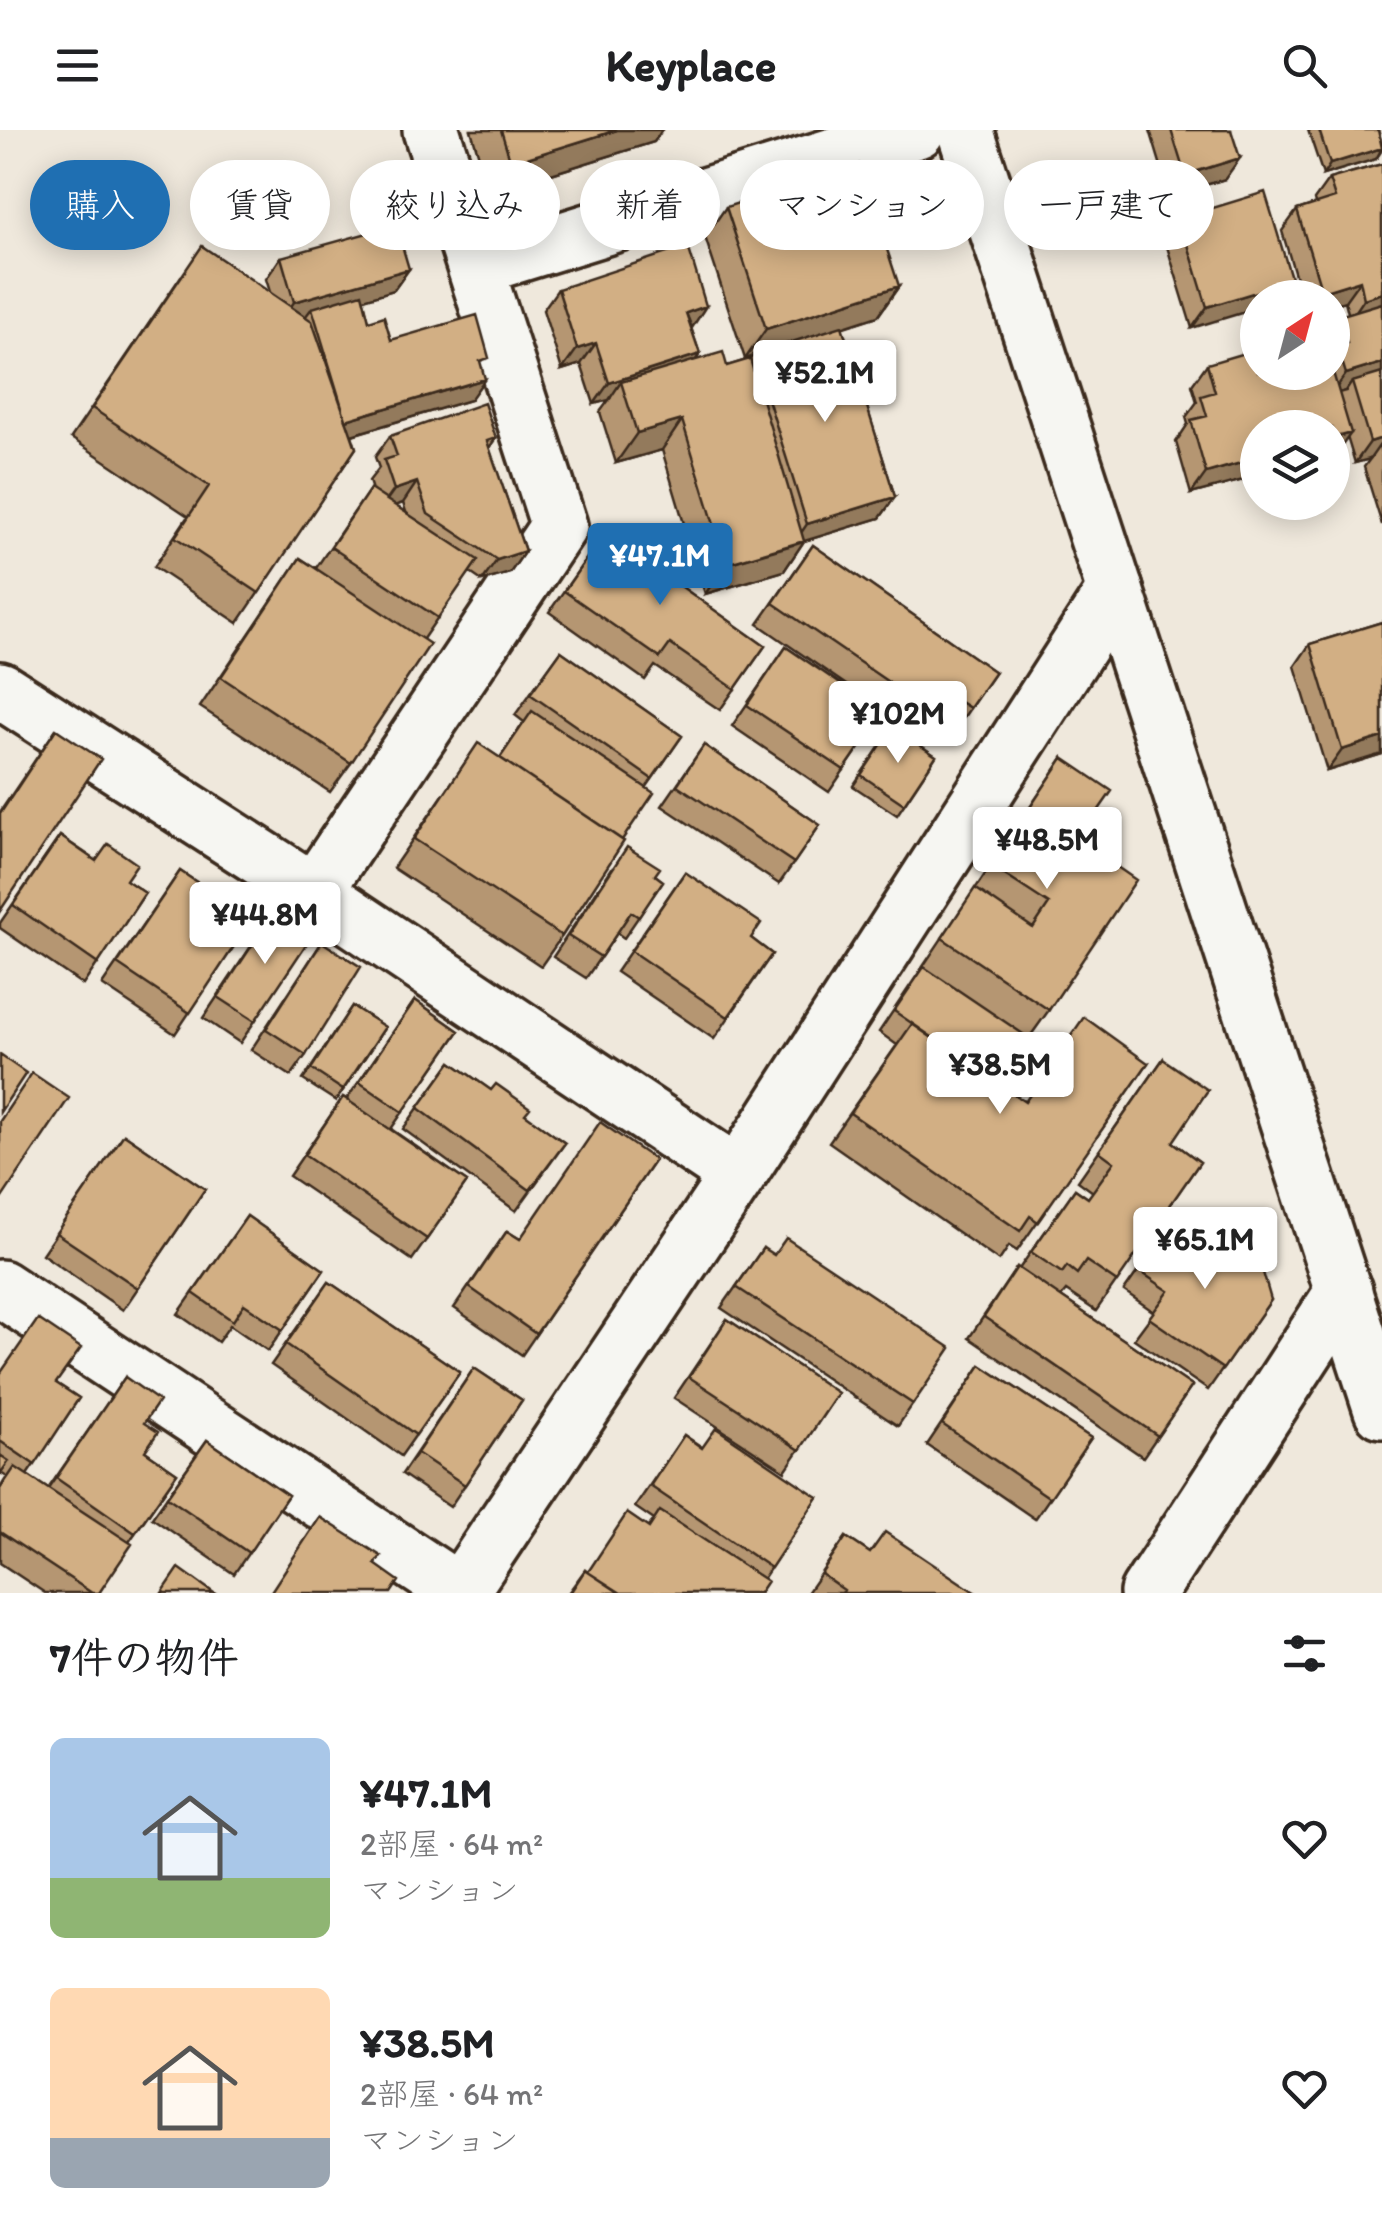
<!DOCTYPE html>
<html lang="ja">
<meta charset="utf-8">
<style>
body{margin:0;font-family:Itim,"Klee One",sans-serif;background:#f6f6f6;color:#202124;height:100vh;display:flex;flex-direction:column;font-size:38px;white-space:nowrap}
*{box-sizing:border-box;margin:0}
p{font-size:32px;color:#757577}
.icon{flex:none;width:55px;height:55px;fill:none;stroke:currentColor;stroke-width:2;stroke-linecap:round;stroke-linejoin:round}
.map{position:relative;height:1463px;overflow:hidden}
.panel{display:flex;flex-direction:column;background:#fff;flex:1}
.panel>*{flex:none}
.banner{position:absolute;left:30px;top:30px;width:1322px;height:90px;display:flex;gap:20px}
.needle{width:65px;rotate:36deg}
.fabs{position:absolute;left:1240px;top:150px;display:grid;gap:20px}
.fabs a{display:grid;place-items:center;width:110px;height:110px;border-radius:50%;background:#fff;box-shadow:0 5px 25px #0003;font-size:50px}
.price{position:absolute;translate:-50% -85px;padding:0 22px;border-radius:10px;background:#fff;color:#222;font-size:32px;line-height:65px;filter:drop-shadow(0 2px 5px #0008)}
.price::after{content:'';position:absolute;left:50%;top:60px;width:30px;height:22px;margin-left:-15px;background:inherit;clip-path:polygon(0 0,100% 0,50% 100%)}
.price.selected{background:#1f6fb2;color:#fff}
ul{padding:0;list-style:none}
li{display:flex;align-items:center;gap:30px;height:250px;padding:0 50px}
li span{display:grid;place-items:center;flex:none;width:280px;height:200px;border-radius:15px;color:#555}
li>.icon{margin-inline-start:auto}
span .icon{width:120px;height:120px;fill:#fffc;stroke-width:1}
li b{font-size:42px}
h2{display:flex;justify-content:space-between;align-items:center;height:120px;padding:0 50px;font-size:42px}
.pill{padding:0 35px;border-radius:45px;background:#fff;box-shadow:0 5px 25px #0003;font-size:35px;line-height:90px}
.pill.selected{background:#1f6fb2;color:#fff}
header{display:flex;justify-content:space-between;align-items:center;height:130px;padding:0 50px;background:#fff;font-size:45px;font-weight:800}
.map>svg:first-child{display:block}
</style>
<header><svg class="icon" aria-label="menu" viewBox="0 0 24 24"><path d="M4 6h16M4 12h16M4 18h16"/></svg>Keyplace<svg class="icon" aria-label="search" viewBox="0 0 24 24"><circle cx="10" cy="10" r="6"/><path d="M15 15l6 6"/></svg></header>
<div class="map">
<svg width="1382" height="1463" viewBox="0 0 1382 1463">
<rect width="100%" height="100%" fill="#efe8dc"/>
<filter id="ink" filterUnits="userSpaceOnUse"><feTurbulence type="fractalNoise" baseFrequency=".01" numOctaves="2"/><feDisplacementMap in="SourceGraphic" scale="20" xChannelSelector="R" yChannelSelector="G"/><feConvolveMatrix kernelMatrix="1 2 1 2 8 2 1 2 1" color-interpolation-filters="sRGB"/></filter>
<g filter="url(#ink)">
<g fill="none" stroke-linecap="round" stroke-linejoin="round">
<defs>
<path id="minor" d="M 476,137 L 917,0
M 0,560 L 314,762 L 738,1045
M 314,762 L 559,396 L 431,0
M 0,1158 L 459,1462
M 459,1463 L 738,1045 L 1115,460
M 1148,1463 L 1344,1161"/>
<path id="tertiary" d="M 965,0 L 1382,1280"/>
</defs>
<use href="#minor" stroke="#3b2a1e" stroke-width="62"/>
<use href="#tertiary" stroke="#3b2a1e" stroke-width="62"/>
<use href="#minor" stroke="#f6f6f2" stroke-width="55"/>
<use href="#tertiary" stroke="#f6f6f2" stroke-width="55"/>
</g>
<path fill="#b59672" stroke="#3b2a1e" stroke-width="2.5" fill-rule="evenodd" d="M 471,0 L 662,0 L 654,12 L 490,63 Z
M 1150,0 L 1231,0 L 1225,49 L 1170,66 Z
M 1308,0 L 1378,0 L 1382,13 L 1382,20 L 1376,29 L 1323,45 Z
M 1382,34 L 1382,395 L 1364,337 L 1370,329 L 1355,333 L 1347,307 L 1336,324 L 1258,298 L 1258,346 L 1191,364 L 1176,312 L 1188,294 L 1186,287 L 1197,272 L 1192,255 L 1207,234 L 1332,242 L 1332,195 L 1339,186 L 1348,183 L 1345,171 L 1332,175 L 1332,168 L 1302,168 L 1282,101 L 1297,80 L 1315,74 L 1314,70 L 1329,49 Z
M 726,77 L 899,156 L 878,186 L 842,197 L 895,367 L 880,388 L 804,411 L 784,441 L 705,464 L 662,320 L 616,333 L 600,282 L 609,270 L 594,274 L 581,234 L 562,240 L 543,180 L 558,159 L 691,198 L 700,224 L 695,230 L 727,236 L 750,229 L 752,227 L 745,229 L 705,107 Z
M 1180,88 L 1292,151 L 1280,168 L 1258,168 L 1192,198 L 1165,110 Z
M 281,127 L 409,139 L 394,160 L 363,169 L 369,191 L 391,210 L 482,238 L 470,270 L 352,305 L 356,318 L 238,493 L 154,437 L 188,386 L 71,308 L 181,146 L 270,162 L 266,149 Z
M 390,306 L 496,308 L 489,318 L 525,421 L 510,443 L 482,451 L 469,442 L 423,509 L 351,633 L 330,662 L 200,577 L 300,428 L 316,438 L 370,359 L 372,360 L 369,351 L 379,338 L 375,327 ZM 403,373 L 406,382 L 395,376 Z
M 610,395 L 672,450 L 765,516 L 720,580 L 655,536 L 645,550 L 549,482 Z
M 813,415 L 995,542 L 955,600 L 937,588 L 923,608 L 758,494 Z
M 1382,492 L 1382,624 L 1327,641 L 1295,536 L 1310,514 Z
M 786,517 L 883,583 L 829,662 L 732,596 Z
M 561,521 L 682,606 L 646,658 L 622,710 L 562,806 L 541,836 L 393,738 L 478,614 L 500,628 L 524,592 L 515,585 Z
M 893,597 L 936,626 L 897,685 L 853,656 Z
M 56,599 L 0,781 L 0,682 Z
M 704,615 L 820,695 L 779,754 L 662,676 Z
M 1063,628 L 1078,710 L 1049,880 L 1029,908 L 1002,956 L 1025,972 L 1148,933 L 1017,1121 L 1009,1116 L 999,1131 L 829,1012 L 897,915 L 879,902 Z
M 60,706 L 145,763 L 83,855 L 0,798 L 0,793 Z
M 612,738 L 655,745 L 663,751 L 624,808 L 617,803 L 586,848 L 553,827 Z
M 180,741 L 252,789 L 175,904 L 102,855 Z
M 685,742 L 751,808 L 772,824 L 714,909 L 616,842 Z
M 274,782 L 255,891 L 240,913 L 203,888 Z
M 322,812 L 306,925 L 291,946 L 251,920 Z
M 415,870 L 459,901 L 391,999 L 467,1052 L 412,1130 L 289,1046 L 343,967 L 347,969 Z
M 352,876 L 385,897 L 336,971 L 303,950 Z
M 1163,929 L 1173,1012 L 1200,1032 L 1096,1181 L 1066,1161 L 1061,1167 L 1192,1256 L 1143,1327 L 969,1208 L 1017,1137 L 1019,1139 L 1075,1059 L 1088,1068 L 1093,1062 L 1078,1051 Z
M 451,932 L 565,1013 L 516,1081 L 403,999 Z
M 124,1004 L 205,1059 L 123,1180 L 42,1124 Z
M 655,1030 L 522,1225 L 454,1178 L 507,1101 L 520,1109 Z
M 1180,1081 L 1201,1114 L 1271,1170 L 1208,1260 L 1134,1209 L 1154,1182 L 1124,1161 Z
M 247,1086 L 324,1140 L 268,1221 L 230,1195 L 218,1212 L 178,1184 Z
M 763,1118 L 913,1274 L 898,1296 L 721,1178 Z
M 329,1152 L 460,1242 L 401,1326 L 271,1235 Z
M 727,1189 L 838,1263 L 785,1341 L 674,1268 Z
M 981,1235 L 1091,1308 L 1035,1389 L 927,1315 Z
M 474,1238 L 522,1270 L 450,1377 L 402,1344 Z
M 0,1244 L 56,1253 L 79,1268 L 27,1345 L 48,1359 L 125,1247 L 144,1293 L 145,1321 L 177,1343 L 129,1412 L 99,1463 L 45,1463 L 0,1433 L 0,1358 L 7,1347 L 1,1343 L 0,1344 Z
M 684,1305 L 702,1317 L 818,1367 L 763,1449 L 759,1463 L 568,1463 L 585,1440 L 587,1442 L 648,1397 L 654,1390 L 635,1377 Z
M 207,1310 L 288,1365 L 234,1444 L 152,1388 Z
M 846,1407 L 870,1423 L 976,1463 L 807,1463 Z"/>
<path fill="#937a5c" stroke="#3b2a1e" stroke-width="2.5" d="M 617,0 L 662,0 L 654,12 L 490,63 L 511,33 Z
M 1382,18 L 1376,29 L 1323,45 L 1330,34 Z
M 1240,28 L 1225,49 L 1170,66 L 1185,45 Z
M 409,139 L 394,160 L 314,184 L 312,178 L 306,186 L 279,194 L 294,172 Z
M 1360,150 L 1345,171 L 1332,175 L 1332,168 L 1318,168 L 1322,162 Z
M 1292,151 L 1280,168 L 1258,168 L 1258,178 L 1192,198 L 1207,177 Z
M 899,156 L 878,186 L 755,226 L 754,224 L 752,227 L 745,229 L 766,199 Z
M 1382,163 L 1382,180 L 1350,190 L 1364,169 Z
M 706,176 L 692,198 L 686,183 Z
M 596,213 L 581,234 L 562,240 L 577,219 Z
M 700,224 L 685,245 L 621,252 L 609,270 L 594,274 L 609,253 Z
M 1382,233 L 1382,250 L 1352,252 L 1346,261 L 1331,265 L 1346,244 Z
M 485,249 L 470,270 L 331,311 L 346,290 Z
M 682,290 L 662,320 L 616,333 L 637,303 Z
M 1351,303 L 1336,324 L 1332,325 L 1332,308 Z
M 1382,308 L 1382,325 L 1379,316 L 1370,329 L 1355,333 L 1370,312 Z
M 1258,328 L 1258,346 L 1191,364 L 1206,343 Z
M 417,352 L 403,373 L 379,381 L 394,360 Z
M 895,367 L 880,388 L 804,411 L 784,441 L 705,464 L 726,434 L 793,415 L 807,394 Z
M 525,421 L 510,443 L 482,451 L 497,430 Z
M 1382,607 L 1382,624 L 1327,641 L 1342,620 Z"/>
<path fill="#d2af84" stroke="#3b2a1e" stroke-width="2.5" d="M 501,0 L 617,0 L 511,33 Z
M 1171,0 L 1231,0 L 1240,28 L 1185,45 Z
M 1319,0 L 1378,0 L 1382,18 L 1330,34 Z
M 859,34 L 899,156 L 766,199 L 726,77 Z
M 1382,34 L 1382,163 L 1364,169 L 1360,150 L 1322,162 L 1297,80 L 1335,68 L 1329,49 Z
M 1265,62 L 1292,151 L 1207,177 L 1180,88 Z
M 396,95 L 409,139 L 294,172 L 281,127 Z
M 202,116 L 312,191 L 356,318 L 259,463 L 175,407 L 209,356 L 92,278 Z
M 688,116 L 706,176 L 686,183 L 700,224 L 609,253 L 596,213 L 577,219 L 558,159 Z
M 362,163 L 369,191 L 384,186 L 391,210 L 477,185 L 489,228 L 480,231 L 485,249 L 346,290 L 312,178 Z
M 1382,173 L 1382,233 L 1346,244 L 1337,215 L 1347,213 L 1339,186 Z
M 842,196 L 895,367 L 807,394 L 754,224 Z
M 1258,219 L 1258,242 L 1332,242 L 1332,239 L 1351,303 L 1332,308 L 1332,298 L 1258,298 L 1258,328 L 1206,343 L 1191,290 L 1207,286 L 1201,266 L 1215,262 L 1207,234 Z
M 723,222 L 727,236 L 750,229 L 804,411 L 726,434 L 682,290 L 637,303 L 621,252 Z
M 1382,243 L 1382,308 L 1370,312 L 1352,252 Z
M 484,273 L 496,308 L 487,311 L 525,421 L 497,430 L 428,384 L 417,352 L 394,360 L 384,330 L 397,326 L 390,306 Z
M 370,359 L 478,430 L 438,488 L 331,417 Z
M 610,395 L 678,441 L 672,450 L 765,516 L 735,559 L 670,514 L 660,528 L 564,461 Z
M 813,415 L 995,542 L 970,578 L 952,567 L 938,586 L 773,473 Z
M 300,428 L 430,514 L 351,633 L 221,547 Z
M 1382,492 L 1382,607 L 1342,620 L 1310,514 Z
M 786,517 L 883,583 L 844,640 L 747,575 Z
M 561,521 L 682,606 L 652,649 L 530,564 Z
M 532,581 L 654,663 L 622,710 L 500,628 Z
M 893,597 L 936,626 L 904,674 L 861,645 Z
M 56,599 L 101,629 L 0,781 L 0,684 Z
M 478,613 L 624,711 L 562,806 L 414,709 Z
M 704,615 L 820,695 L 794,733 L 677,655 Z
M 1063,628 L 1112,661 L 1078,710 L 1136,750 L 1049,880 L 942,808 L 975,758 L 1033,798 L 1049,774 L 991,736 Z
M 60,706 L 96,731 L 108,714 L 137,734 L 126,750 L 145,763 L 98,834 L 13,775 Z
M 627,717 L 660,738 L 655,745 L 663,751 L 639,787 L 631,782 L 601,827 L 568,806 Z
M 180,741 L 252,789 L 190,883 L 117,834 Z
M 685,742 L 761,793 L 751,808 L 772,824 L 728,887 L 631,821 Z
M 274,782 L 311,807 L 255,891 L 218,867 Z
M 322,812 L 361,837 L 306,925 L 266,899 Z
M 924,837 L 1032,910 L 1002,955 L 894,881 Z
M 415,870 L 459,901 L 403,982 L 359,952 Z
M 352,876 L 385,897 L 343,960 L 311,939 Z
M 1084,887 L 1148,933 L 1038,1092 L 1030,1086 L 1020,1101 L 850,983 L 912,894 L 1025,972 Z
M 0,925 L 26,943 L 0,982 Z
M 1163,929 L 1208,960 L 1173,1012 L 1200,1032 L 1117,1152 L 1086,1131 L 1077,1144 L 1067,1136 L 1062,1143 L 1031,1122 L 1075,1059 L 1088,1068 L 1114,1032 L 1099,1021 Z
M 451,932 L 491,960 L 496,954 L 530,978 L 525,984 L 565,1013 L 530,1060 L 418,978 Z
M 32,943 L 69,968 L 2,1068 L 0,1067 L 0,991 Z
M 343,967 L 467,1052 L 427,1109 L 304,1025 Z
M 600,992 L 655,1030 L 536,1204 L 469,1157 L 507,1101 L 520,1109 Z
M 124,1004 L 205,1059 L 138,1158 L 56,1103 Z
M 1180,1081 L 1209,1102 L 1201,1114 L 1229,1133 L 1238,1121 L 1262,1139 L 1271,1170 L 1223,1239 L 1149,1188 L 1169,1161 L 1138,1140 Z
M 247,1086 L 324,1140 L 283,1200 L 244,1174 L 233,1191 L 193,1163 Z
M 786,1108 L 951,1218 L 913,1274 L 736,1157 L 763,1118 L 774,1125 Z
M 1017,1137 L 1192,1256 L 1158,1306 L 984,1187 Z
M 329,1152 L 460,1242 L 416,1305 L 286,1214 Z
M 38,1189 L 81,1218 L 56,1253 L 79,1268 L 35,1335 L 0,1311 L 0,1244 Z
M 727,1189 L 838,1263 L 800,1320 L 689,1247 Z
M 981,1235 L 1091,1308 L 1050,1368 L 942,1294 Z
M 474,1238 L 522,1270 L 465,1355 L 417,1323 Z
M 125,1247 L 159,1271 L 144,1293 L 158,1302 L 145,1321 L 177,1343 L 135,1403 L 56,1348 Z
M 716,1298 L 818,1367 L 771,1438 L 650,1356 L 684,1305 L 702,1318 Z
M 207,1310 L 288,1365 L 249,1423 L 167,1367 Z
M 0,1325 L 9,1331 L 0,1344 Z
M 15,1337 L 132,1414 L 99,1463 L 92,1463 L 0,1402 L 0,1359 Z
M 660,1381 L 767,1451 L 759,1463 L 621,1463 L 588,1442 L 627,1383 L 649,1398 Z
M 320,1387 L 381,1426 L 375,1434 L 399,1451 L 391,1463 L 270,1463 Z
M 885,1402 L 976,1463 L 842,1463 L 844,1460 L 821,1444 L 846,1407 L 870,1423 Z
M 179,1438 L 214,1463 L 162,1463 Z
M 585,1440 L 620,1463 L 570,1463 Z"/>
</g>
</svg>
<div class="fabs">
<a><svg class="needle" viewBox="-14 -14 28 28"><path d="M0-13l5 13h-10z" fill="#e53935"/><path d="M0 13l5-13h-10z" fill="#757577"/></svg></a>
<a><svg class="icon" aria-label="layers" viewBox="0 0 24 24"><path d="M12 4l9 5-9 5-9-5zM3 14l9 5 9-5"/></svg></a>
</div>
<b class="price" style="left:825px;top:295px">¥52.1M</b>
<b class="price selected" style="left:660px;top:478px">¥47.1M</b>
<b class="price" style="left:898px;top:636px">¥102M</b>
<b class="price" style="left:1047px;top:762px">¥48.5M</b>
<b class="price" style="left:265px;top:837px">¥44.8M</b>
<b class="price" style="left:1000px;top:987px">¥38.5M</b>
<b class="price" style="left:1205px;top:1162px">¥65.1M</b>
<div class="banner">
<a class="pill selected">購入</a>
<a class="pill">賃貸</a>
<a class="pill">絞り込み</a>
<a class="pill">新着</a>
<a class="pill">マンション</a>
<a class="pill">一戸建て</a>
</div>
</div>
<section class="panel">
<h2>7件の物件<svg class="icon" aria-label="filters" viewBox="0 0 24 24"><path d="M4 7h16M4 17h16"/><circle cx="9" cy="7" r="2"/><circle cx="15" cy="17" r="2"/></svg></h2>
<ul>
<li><span style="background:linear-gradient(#a9c7e8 70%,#8fb573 0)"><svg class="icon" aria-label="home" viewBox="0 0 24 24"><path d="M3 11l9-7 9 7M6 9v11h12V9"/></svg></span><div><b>¥47.1M</b><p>2部屋 · 64 m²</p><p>マンション</p></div><svg class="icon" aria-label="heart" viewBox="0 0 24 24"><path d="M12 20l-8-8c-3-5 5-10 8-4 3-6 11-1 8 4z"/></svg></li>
<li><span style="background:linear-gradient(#ffd9b3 75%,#9aa5b1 0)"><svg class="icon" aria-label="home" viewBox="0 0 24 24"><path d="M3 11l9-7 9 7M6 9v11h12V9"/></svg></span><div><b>¥38.5M</b><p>2部屋 · 64 m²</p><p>マンション</p></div><svg class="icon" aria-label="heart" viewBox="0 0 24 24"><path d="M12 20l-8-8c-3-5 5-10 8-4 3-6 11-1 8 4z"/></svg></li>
</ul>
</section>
